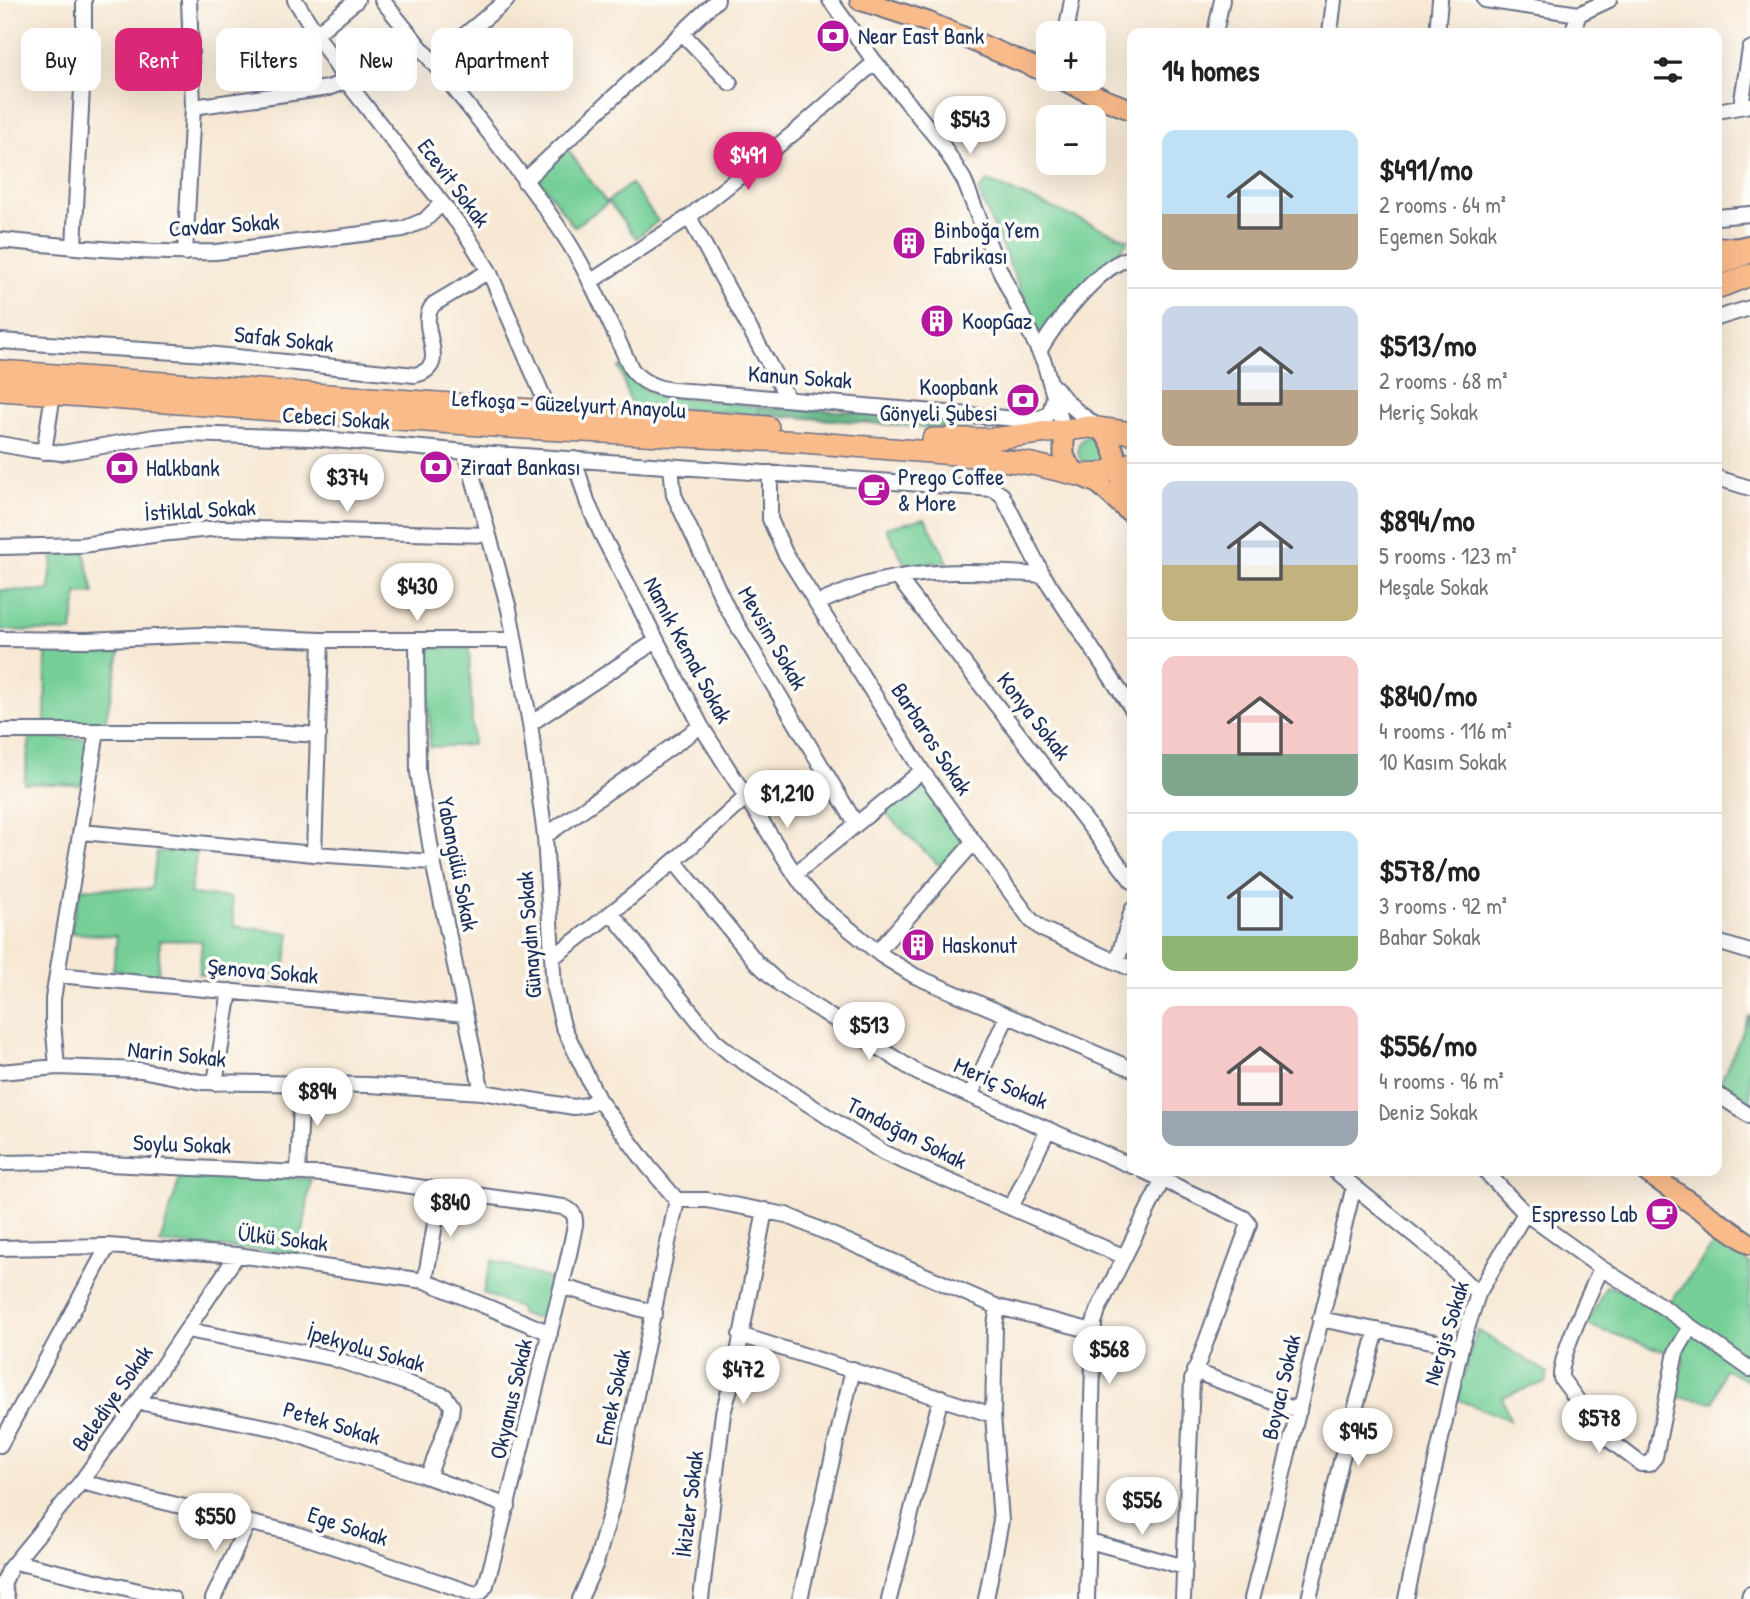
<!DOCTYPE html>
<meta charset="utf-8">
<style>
body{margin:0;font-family:"Patrick Hand",sans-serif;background:#f2f2f2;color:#222;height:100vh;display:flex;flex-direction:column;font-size:26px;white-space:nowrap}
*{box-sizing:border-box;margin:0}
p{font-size:23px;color:#767676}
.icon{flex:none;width:38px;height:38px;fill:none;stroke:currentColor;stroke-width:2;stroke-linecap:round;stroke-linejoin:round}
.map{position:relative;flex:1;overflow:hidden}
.details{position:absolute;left:1127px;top:28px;width:595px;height:1148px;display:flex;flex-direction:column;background:#fff;border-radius:14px;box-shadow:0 7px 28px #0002}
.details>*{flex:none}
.hud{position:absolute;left:21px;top:28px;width:665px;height:63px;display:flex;gap:14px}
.controls{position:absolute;left:1036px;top:21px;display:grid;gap:14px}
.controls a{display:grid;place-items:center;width:70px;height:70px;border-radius:14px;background:#fff;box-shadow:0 7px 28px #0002;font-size:35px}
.price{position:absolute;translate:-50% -60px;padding:0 16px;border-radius:24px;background:#fff;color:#222;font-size:23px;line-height:46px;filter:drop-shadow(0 2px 4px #0008)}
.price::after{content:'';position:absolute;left:50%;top:42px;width:21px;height:16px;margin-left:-10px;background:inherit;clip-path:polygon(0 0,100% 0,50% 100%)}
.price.current{background:#db2777;color:#fff}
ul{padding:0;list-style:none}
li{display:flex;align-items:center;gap:21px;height:175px;padding:0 35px}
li+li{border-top:2px solid #e0e0e0}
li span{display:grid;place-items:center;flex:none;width:196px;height:140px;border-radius:14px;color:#555}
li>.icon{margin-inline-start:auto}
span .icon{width:84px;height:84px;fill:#fffc;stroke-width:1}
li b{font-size:30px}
h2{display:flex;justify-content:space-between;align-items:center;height:84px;padding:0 35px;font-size:30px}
.tag{padding:0 24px;border-radius:14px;background:#fff;box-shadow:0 7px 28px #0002;font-size:24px;line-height:63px}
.tag.current{background:#db2777;color:#fff}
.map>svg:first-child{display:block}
</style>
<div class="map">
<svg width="1750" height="1599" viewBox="0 0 1750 1599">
<rect width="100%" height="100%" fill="#fdfcf7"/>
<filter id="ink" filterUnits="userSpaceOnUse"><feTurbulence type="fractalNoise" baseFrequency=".0143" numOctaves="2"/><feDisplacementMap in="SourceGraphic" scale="14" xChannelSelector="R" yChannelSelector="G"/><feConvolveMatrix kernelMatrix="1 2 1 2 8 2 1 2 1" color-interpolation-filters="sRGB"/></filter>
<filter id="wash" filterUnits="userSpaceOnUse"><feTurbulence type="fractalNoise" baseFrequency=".00686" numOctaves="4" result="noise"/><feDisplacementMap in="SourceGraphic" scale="28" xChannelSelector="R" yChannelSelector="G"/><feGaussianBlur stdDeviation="1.57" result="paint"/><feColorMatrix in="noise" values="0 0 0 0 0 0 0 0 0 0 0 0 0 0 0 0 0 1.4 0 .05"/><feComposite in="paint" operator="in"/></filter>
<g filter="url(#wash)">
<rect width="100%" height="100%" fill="#f7e8d4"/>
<path fill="#75cf97" stroke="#487f7a" stroke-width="2" d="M 566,147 L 606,202 L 631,184 L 658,221 L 636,238 L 609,202 L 574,227 L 536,175 Z
M 988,181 L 1129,240 L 1047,341 L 1043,343 L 978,191 Z
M 619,367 L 627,367 C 635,382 641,389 657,395 L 759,407 L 758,414 L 631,405 Z
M 1099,436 L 1107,457 L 1101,465 L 1085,464 C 1076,456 1075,445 1085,437 Z
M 925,518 L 948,562 L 905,565 L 886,528 Z
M 84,551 L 94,593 L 77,594 L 72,632 L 0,630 L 0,590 L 49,591 L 53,555 Z
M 427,648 L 469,648 L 473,745 L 430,747 Z
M 46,651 L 120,653 L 104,727 L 45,726 Z
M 30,737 L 90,739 L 85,785 L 24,783 Z
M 923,783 L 965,841 L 941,867 L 885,813 Z
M 197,851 L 190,894 L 231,898 L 234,926 L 290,933 L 283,984 L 199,974 L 202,941 L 160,940 L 158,979 L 113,970 L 117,936 L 70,933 L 80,888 L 151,889 L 157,852 Z
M 1750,1015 L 1750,1110 L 1718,1088 Z
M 181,1174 L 311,1179 L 300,1253 L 160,1243 Z
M 1716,1241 L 1750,1264 L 1750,1382 L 1724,1369 L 1714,1402 L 1675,1397 L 1684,1358 L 1587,1325 L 1606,1286 L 1670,1303 Z
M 492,1260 L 553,1280 L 542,1317 L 533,1318 L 520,1313 L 519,1308 L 483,1293 Z
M 1477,1330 L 1548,1373 L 1546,1382 L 1502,1397 L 1510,1420 L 1456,1399 Z"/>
<path fill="#60b280" stroke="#3e706f" stroke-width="2" d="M 759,407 L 1001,419 L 1007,422 L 975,428 L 930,428 L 758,414 Z"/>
</g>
<g filter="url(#ink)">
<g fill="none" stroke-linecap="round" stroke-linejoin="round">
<defs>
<path id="minor" d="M 295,0 L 346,81 L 464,231 L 489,271 L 549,410
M 382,0 C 442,74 505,149 559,228 C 589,271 609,323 632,370 C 650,392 675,390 701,392 L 1029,420 L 1046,416 L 1051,409 L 1054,397
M 830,0 L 875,62 L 943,146 L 964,180 L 996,262 L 1044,362 L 1064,430
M 1485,0 L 1579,14
M 1579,14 L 1609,0
M 317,33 L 357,0
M 682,33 L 730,83
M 1066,33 L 1072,0
M 1215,33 L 1222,0
M 1330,33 L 1334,0
M 1437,33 L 1440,0
M 1572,33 L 1579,14
M 432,62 L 507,0
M 1741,106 L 1750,49
M 193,107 L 328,88 L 346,81
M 1717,111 L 1750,105
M 524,181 L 717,0
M 689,217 L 788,399
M 1717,217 L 1750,214
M 0,240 C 72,247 144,254 216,252 L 403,229 L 425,220 L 442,203
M 74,247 L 84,48 L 84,0
M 185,253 L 193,107 L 189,0
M 590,282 L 689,217 L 795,132 L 875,62
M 1717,318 L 1750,308
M 0,341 L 207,354 L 415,375 C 455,366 413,325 434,304 L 489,271
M 1039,352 C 1052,326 1103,261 1132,258
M 1056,388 C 1068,406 1083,416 1100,428
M 0,444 L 33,450 L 62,453 L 154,437 L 186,434 L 312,438 L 466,452 L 993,489 L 1002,495 L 1043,575 L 1132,709
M 44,452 L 53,394
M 466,452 L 509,609 L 530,724 L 545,836 L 554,989 L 563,1026 L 598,1099 L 648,1166 L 677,1200
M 574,459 L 588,504 L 602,535 L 701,726 L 798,879 L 819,904 L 881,955 L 915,976 L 1132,1069
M 671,467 L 674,495 L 726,606 L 856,824
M 770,473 L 770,519 L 785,553 L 922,771 L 1031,920 L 1042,929 L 1132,969
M 1717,478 L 1750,488
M 0,547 L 82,545 L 160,534 L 221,528 L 488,535
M 899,579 L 1132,881
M 818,603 C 833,597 848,590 864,585 C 921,568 984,571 1043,575
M 0,639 L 86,640 L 201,635 L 321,640 L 514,640
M 417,641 L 418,772 L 433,862 L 482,1092
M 530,724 L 656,641
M 0,731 L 258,731 L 319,735
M 82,832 L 314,854 L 433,862
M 545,836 L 701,726
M 314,854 L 321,640
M 675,862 L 757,963 L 781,985 L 918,1073 L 1132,1166
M 795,874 L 922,771
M 612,914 L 714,1040 L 731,1054 L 884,1153 L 1125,1257
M 1717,942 L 1750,952
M 877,952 L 974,842
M 553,957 C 621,908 683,855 745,798
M 1117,962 L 1132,910
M 58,975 L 465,1014
M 57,1067 L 53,1022 L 53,999 L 97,731
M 0,1072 L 57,1067 L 141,1070 L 201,1082 L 369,1085 L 482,1092 L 574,1107 L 587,1105 L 598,1099
M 215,1083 L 230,991
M 1717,1094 L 1750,1116
M 971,1095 L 1007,1016
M 0,1163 L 65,1162 L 324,1174 L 563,1207 C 572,1210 576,1215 575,1225 C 568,1262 559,1298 549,1335 C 528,1418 509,1502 486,1585 L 480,1593 L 475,1594 L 293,1533 L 81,1482
M 1144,1171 L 1244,1218 L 1249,1224 L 1192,1380 L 1183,1599
M 1335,1171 L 1435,1252 L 1478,1294
M 1485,1171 L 1525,1213 L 1601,1268 L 1666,1309 L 1750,1369
M 298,1172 L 302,1083
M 677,1200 L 707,1200 L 786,1215 L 998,1307 L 1093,1331
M 1011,1208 L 1048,1129
M 0,1248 L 108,1246 L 237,1255 L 425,1281 L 550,1333
M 1601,1268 C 1590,1295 1560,1352 1561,1378 L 1603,1435 L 1641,1464 L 1649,1464 L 1655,1457 L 1676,1352 L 1690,1328
M 425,1281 L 441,1190
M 563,1287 L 655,1313
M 1320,1319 L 1461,1347
M 187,1330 L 332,1358 L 445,1396 L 452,1406 L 451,1414 L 428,1477
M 740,1335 L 993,1415
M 1194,1371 L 1299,1411
M 138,1402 L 278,1429 L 428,1477 L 508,1506
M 0,1445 L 108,1246
M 1089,1541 L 1185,1567
M 15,1562 L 173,1599
M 7,1599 L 3,1585 L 10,1568 L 81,1482 L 138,1402 L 237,1255
M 213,1599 L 248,1523
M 580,1599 L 596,1563 L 614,1500 L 677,1200
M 701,1599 L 723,1413 L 734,1374 L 765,1210
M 800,1599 L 853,1369
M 889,1599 L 941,1397
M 986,1599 L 1001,1521 L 993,1415 L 995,1325 L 998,1307
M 1087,1599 L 1094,1323 L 1098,1310 L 1163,1179
M 1252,1599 L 1354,1186
M 1309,1599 L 1341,1461 L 1377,1330
M 1406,1599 L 1461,1347 L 1478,1294 L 1525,1213
M 1749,1599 L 1750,1594"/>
<path id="major" d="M 860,0 L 928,22 L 1048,73
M 1061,79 L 1103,99 L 1132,110
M 1717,247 L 1737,248 L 1750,245
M 1101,429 C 1120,449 1120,484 1127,510
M 1064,430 L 1064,455 L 1068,464 L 1079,475 L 1099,484 L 1127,510
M 1645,1171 L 1750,1244"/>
<path id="highway" d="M 1717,265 L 1750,252
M 1717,288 L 1750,275
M 0,371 L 768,427
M 0,390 L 523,428 L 803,442 L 955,454 L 1032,464 L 1079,475 L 1100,474 L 1132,463
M 933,439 L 991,439 L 1090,427 L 1132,433"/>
</defs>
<use href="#minor" stroke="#687087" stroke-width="18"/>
<use href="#major" stroke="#687087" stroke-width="23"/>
<use href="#highway" stroke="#687087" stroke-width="24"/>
<use href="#minor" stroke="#fff" stroke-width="14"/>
<use href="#major" stroke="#fabb8b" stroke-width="19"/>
<use href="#highway" stroke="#fabb8b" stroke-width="21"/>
</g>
</g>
<defs>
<symbol id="bank-disc" viewBox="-11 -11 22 22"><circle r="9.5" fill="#b5179e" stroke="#fdfcf7"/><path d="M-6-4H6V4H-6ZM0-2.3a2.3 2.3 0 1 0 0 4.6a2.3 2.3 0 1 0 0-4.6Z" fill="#fff"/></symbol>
<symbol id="building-disc" viewBox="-11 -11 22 22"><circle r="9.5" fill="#b5179e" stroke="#fdfcf7"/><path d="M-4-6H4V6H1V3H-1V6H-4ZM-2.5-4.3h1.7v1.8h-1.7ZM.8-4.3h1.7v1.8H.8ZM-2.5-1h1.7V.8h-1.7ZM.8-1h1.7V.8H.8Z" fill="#fff"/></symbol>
<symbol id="cafe-disc" viewBox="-11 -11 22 22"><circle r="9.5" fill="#b5179e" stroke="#fdfcf7"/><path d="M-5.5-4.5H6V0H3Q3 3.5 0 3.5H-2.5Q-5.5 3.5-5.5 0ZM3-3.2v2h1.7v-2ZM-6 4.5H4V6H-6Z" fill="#fff"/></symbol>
</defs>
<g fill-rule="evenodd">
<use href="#bank-disc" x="814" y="17" width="38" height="38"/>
<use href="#building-disc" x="890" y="224" width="38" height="38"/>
<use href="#building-disc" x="918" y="302" width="38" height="38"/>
<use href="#bank-disc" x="1004" y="381" width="38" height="38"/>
<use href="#bank-disc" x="417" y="448" width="38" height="38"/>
<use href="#bank-disc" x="103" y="449" width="38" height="38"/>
<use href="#cafe-disc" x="855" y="471" width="38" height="38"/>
<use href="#building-disc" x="899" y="926" width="38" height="38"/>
<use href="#cafe-disc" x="1643" y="1195" width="38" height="38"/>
</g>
<g text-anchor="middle" stroke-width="7" stroke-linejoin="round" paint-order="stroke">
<g font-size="23" fill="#1b2f5e" stroke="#fdfcf7" text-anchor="start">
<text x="858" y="44">Near East Bank</text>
<text x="934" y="238">Binboğa Yem<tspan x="934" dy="26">Fabrikası</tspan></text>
<text x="962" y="329">KoopGaz</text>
<text x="998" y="395" text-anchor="end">Koopbank<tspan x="998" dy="26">Gönyeli Şubesi</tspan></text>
<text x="460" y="475">Ziraat Bankası</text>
<text x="146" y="476">Halkbank</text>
<text x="898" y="485">Prego Coffee<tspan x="898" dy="26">&amp; More</tspan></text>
<text x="942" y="953">Haskonut</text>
<text x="1638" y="1222" text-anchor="end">Espresso Lab</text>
</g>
<g font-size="23" fill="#1b2f5e" stroke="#fdfcf7">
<text transform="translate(454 183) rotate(53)" y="8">Ecevit Sokak</text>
<text transform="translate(224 225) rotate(-4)" y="8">Cavdar Sokak</text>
<text transform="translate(284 339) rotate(6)" y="8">Safak Sokak</text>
<text transform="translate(800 377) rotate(4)" y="8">Kanun Sokak</text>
<text transform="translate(569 404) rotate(3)" y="8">Lefkoşa - Güzelyurt Anayolu</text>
<text transform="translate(336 418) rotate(4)" y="8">Cebeci Sokak</text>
<text transform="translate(200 510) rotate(-3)" y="8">İstiklal Sokak</text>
<text transform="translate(773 638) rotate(60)" y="8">Mevsim Sokak</text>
<text transform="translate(688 650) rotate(62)" y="8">Namık Kemal Sokak</text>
<text transform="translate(1034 716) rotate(52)" y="8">Konya Sokak</text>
<text transform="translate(932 739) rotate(57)" y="8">Barbaros Sokak</text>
<text transform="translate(458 864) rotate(79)" y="8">Yabangülü Sokak</text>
<text transform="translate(529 935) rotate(-94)" y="8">Günaydın Sokak</text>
<text transform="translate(263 971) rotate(5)" y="8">Şenova Sokak</text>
<text transform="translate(177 1054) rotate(6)" y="8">Narin Sokak</text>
<text transform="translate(1001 1083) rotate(23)" y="8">Meriç Sokak</text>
<text transform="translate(907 1133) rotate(27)" y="8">Tandoğan Sokak</text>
<text transform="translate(182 1144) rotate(2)" y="8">Soylu Sokak</text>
<text transform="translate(283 1238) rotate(7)" y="8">Ülkü Sokak</text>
<text transform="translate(1446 1333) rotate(-73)" y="8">Nergis Sokak</text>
<text transform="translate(366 1348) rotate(16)" y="8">İpekyolu Sokak</text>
<text transform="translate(1281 1387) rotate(-77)" y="8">Boyacı Sokak</text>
<text transform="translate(613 1397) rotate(-78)" y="8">Emek Sokak</text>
<text transform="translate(112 1398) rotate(-55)" y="8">Belediye Sokak</text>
<text transform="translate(511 1399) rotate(-77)" y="8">Okyanus Sokak</text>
<text transform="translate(332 1423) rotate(17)" y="8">Petek Sokak</text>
<text transform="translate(689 1504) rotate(-83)" y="8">İkizler Sokak</text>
<text transform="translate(348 1526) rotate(18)" y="8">Ege Sokak</text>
</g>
</g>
</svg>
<div class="controls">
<a>+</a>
<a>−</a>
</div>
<b class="price" style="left:970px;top:156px">$543</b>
<b class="price current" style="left:748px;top:192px">$491</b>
<b class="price" style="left:347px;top:514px">$374</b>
<b class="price" style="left:417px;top:623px">$430</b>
<b class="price" style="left:787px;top:830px">$1,210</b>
<b class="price" style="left:869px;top:1062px">$513</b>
<b class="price" style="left:317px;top:1128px">$894</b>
<b class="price" style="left:450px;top:1239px">$840</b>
<b class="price" style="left:1109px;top:1386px">$568</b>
<b class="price" style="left:743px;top:1406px">$472</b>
<b class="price" style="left:1599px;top:1455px">$578</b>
<b class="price" style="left:1358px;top:1468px">$945</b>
<b class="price" style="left:1142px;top:1537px">$556</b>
<b class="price" style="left:215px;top:1553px">$550</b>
<div class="hud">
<a class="tag">Buy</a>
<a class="tag current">Rent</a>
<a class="tag">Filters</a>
<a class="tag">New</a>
<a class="tag">Apartment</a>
</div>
<section class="details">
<h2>14 homes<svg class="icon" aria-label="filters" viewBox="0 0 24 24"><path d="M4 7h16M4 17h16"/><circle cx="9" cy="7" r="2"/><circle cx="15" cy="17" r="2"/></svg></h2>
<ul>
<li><span style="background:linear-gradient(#bfe0f5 60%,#b9a48a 0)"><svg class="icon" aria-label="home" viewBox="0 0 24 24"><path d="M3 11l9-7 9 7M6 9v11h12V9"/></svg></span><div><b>$491/mo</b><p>2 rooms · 64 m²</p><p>Egemen Sokak</p></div></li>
<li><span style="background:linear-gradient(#c9d6e8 60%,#b9a48a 0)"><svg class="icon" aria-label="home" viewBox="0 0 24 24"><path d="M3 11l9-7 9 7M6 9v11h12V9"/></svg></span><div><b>$513/mo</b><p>2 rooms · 68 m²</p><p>Meriç Sokak</p></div></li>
<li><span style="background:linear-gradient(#c9d6e8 60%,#c2b280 0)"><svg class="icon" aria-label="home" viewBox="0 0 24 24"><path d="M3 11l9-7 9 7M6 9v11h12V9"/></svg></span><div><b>$894/mo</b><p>5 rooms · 123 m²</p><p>Meşale Sokak</p></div></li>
<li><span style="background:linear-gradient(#f6c9c9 70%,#7fa58c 0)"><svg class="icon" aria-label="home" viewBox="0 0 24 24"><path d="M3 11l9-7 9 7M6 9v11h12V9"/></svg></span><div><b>$840/mo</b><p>4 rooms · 116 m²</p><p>10 Kasım Sokak</p></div></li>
<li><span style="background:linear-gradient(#bfe0f5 75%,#8fb573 0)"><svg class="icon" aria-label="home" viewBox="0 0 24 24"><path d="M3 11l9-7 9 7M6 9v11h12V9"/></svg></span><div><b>$578/mo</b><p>3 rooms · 92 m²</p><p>Bahar Sokak</p></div></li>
<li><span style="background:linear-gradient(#f6c9c9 75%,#9aa5b1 0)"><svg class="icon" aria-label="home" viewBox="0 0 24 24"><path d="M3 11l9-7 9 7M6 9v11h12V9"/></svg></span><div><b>$556/mo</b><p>4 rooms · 96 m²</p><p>Deniz Sokak</p></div></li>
</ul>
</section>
</div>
